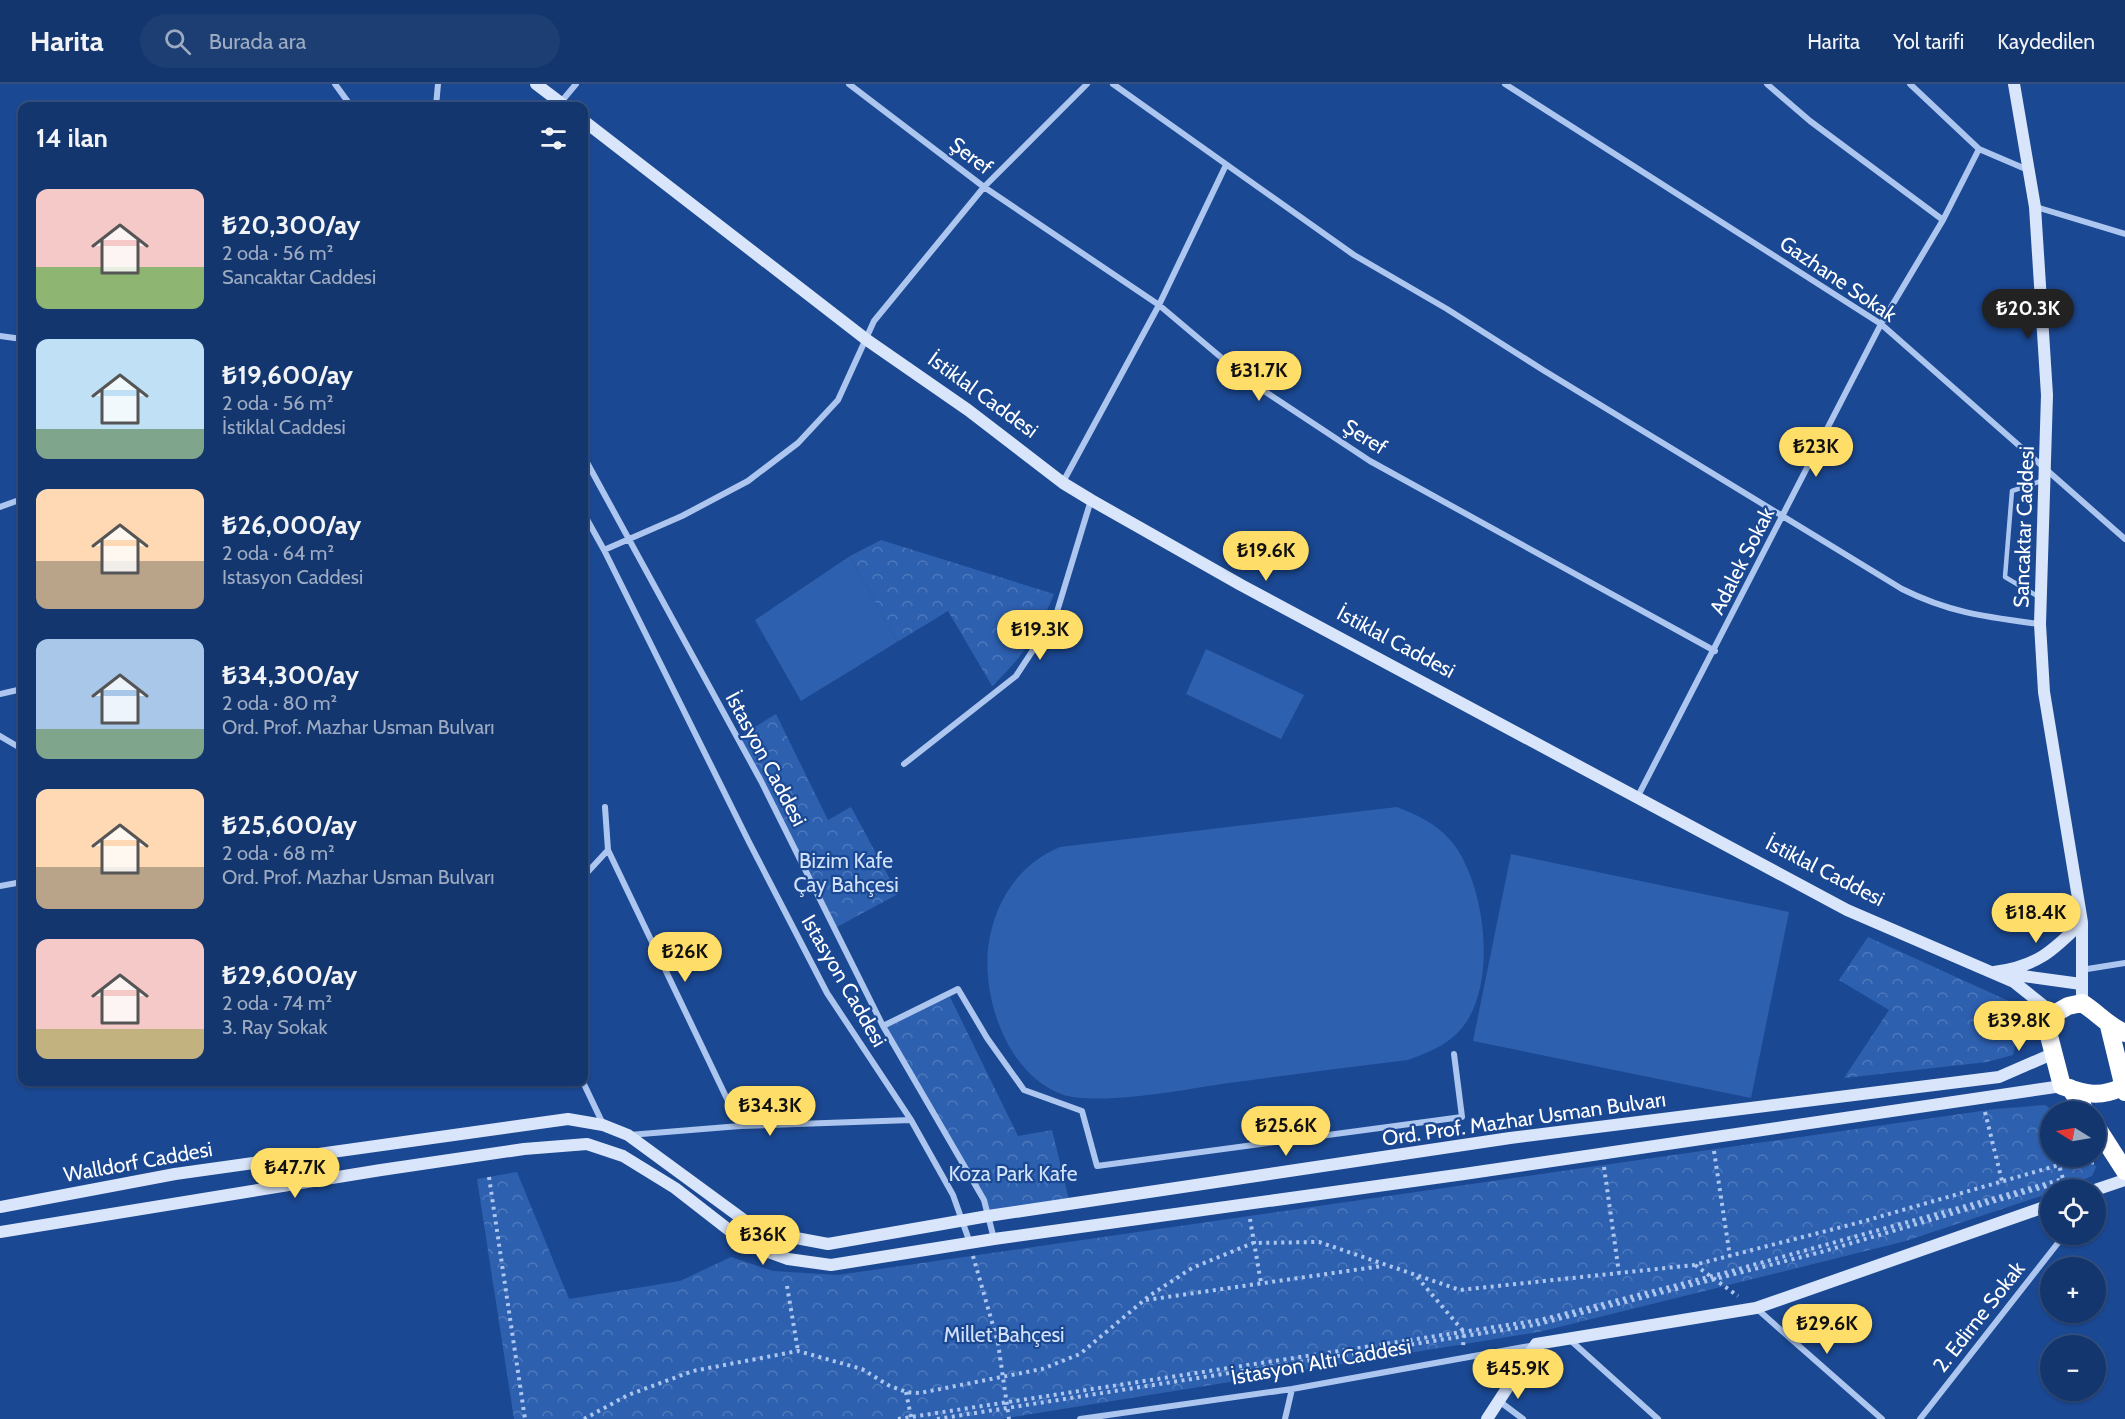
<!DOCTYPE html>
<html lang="tr">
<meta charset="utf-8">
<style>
body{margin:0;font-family:Cabin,sans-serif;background:#1d3e73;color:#f1f3f6;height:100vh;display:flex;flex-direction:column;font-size:22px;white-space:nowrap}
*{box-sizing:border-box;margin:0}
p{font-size:20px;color:#9dabc2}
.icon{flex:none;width:33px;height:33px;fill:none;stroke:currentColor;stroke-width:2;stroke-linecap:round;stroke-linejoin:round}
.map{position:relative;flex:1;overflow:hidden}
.details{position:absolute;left:18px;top:18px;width:570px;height:984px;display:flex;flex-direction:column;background:#14366e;border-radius:12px;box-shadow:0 2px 4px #0004,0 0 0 2px #335081}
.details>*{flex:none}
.needle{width:39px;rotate:281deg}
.fabs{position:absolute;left:2040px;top:1017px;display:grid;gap:12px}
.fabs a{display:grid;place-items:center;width:66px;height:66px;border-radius:50%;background:#14366e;box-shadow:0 2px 4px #0004,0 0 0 2px #335081;font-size:30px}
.price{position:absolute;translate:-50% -51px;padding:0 14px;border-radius:21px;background:#ffdd69;color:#111;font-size:20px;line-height:39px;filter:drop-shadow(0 2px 3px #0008)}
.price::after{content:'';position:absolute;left:50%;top:36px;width:18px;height:14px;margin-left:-9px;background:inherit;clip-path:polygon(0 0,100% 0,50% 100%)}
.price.current{background:#222;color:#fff}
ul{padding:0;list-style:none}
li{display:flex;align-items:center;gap:18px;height:150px;padding:0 18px}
li span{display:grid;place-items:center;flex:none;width:168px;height:120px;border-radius:12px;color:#555}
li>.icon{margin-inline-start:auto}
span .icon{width:72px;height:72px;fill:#fffc;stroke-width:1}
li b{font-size:26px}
h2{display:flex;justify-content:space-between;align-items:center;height:72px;padding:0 18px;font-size:26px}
header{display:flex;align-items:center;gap:36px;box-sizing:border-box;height:84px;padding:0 30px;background:#14366e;border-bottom:2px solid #335081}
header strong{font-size:28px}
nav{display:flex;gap:33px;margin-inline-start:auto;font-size:21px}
.search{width:420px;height:54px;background:#1d3e73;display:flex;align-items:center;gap:15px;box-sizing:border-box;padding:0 21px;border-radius:33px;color:#9dabc2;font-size:22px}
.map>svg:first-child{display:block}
</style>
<header>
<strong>Harita</strong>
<div class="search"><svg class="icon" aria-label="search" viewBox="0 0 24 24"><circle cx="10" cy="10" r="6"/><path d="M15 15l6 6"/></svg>Burada ara</div>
<nav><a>Harita</a><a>Yol tarifi</a><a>Kaydedilen</a></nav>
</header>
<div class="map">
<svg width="2125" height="1335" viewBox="0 0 2125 1335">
<defs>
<pattern id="park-crowns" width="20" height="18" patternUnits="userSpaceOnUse" patternTransform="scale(1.5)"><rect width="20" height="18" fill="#2e60b0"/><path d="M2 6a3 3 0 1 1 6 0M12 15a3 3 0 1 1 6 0" fill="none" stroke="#4d78bc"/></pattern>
</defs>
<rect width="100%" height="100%" fill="#1b4892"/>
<path fill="#2e60b0" d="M 850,472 L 897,558 L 801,617 L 755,536 Z
M 1206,565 L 1304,611 L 1281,655 L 1186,610 Z
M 1397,723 C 1417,731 1436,739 1451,757 C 1487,799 1501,914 1453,953 C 1440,964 1424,970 1408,976 C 1348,983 1288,991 1228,999 C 1188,1005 1096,1023 1061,1010 C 1008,990 983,917 988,865 C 993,820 1018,780 1060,763 Z
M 1511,770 L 1789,828 L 1751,1014 L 1473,957 Z"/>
<path fill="url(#park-crowns)" d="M 881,456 L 1054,510 C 1038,549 1023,573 992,602 L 948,527 L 897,558 L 850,472 Z
M 776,630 L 828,736 L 851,723 L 898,810 L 835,844 L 737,654 Z
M 1868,853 L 2011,918 L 2020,937 L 2013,971 L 1987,978 L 1844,994 L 1889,926 L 1839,896 Z
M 950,913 L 1018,1052 L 1052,1046 L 1070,1120 L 988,1132 L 984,1116 L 883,942 Z
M 2045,1021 L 2054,1027 L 2050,1028 L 2050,1072 L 2089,1073 L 2096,1083 L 2092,1092 L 2061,1105 L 2050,1106 L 2050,1109 L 1906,1157 L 1539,1248 L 1001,1335 L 514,1335 L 477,1095 L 517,1088 L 569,1215 L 680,1197 L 731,1173 L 773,1187 L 838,1191 L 1995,1025 Z"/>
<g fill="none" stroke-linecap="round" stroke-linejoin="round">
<path stroke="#acc6ef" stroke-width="4" stroke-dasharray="3 4.5" stroke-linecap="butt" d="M 1985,1028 L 2002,1097
M 1714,1067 L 1730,1173
M 1604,1083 L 1619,1189
M 489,1093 L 525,1335
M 1250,1135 L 1261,1199
M 973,1172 L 998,1259 L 1009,1335
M 1695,1181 L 1738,1212
M 1417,1193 L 1464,1248 L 1463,1264
M 787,1202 L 798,1267
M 1146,1216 L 1382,1182
M 906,1308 L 911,1333
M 584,1335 L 628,1311 L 693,1287 L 798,1267 L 862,1285 L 888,1301 L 906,1308 L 920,1309 L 1042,1285 L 1080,1270 L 1149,1212 L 1192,1184 L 1253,1159 L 1319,1158 L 1460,1206 L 1694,1181 L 1861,1138 L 2059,1081 L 2098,1078
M 898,1335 L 1540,1236 L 1724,1189 L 2063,1095 L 2059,1081
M 937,1335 L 1535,1241 L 1821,1168 L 2047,1102"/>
<path stroke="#acc6ef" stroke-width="4.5" d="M 2039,513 L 2005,493 L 2012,407 L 2044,396"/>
<path stroke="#acc6ef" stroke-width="6" d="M 335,0 L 351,22
M 849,0 L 984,103 L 1159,221 L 1249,297 L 1370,377 L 1715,567
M 1113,0 L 1354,171 L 1447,225 L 1543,286 L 1902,505 C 1950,529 1987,533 2039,540
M 1505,0 L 1881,240 L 2125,455
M 1767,0 L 1810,37 L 1943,136
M 1910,0 L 1979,65 L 2028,86
M 561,18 L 576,0
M 436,22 L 438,0
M 2036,123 L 2125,150
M 0,252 L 22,255
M 584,373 L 761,697 L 883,942 L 984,1116 L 994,1155
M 1063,398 L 1159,221 L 1226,81
M 0,423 L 22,415
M 584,430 L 604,466 L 749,758 L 827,909 L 911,1036 L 953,1111 L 970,1159
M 604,466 L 682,432 L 748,397 L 798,359 L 838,316 L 874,237 L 984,103 L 1087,0
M 0,610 L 22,605
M 0,652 L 22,665
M 904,680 L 1016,592 L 1056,531 L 1091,416
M 1637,714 L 1881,240 L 1943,136 L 1979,65
M 608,766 L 740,1042
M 584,792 L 608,766 L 605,723
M 0,802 L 22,798
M 2081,886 L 2125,879
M 883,942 L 958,905 L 987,954 L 1024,1006 L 1082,1027 L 1097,1082 L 1462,1033 L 1454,970
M 583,998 L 603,1040
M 629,1051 L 740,1042 L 911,1036
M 1756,1224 L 1882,1335
M 1569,1255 L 1658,1335
M 1499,1317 L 1523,1335
M 1080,1335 L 1292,1305 L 1535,1261
M 1285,1335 L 1292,1305
M 1920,1335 L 2065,1150"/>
<path stroke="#d9e5fa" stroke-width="12" d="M 536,0 L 565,22
M 2014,0 L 2035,123 L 2047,311 L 2040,540 L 2044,608 L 2082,838 L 2082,919
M 584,37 L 867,256 L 968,326 L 1063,399 L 1091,416 L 1241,501 L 1847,826 L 2014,898 L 2054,930
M 1994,888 C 2037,882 2052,868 2082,838
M 2009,890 L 2081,900
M 2095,1106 L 2125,1096
M 0,1123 L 175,1090 L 568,1035 L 603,1041 L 628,1051 L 759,1147 L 828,1160 L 988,1132 L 1510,1054 L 1999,993 L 2052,970
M 0,1148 L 381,1086 L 524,1065 L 587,1060 L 623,1072 L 675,1104 L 747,1160 L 788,1175 L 831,1181 L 994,1155 L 1464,1090 L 2062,1002
M 1487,1335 L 1536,1260 L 1756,1224 L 2050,1121"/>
<path stroke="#fff" stroke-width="18" d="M 2109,942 L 2125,1008
M 2122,1003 C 2100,1014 2085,1010 2062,1002 L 2048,948 L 2054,930 L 2068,922 L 2082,919 C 2098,929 2108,942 2125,949
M 2070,1004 L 2086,1028
M 2096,1042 L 2125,1087"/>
</g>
<g text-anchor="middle" stroke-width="4.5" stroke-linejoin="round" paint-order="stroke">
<g font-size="21" fill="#fff" stroke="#1b4892">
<text transform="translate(971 72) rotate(37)" y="7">Şeref</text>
<text transform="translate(1838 195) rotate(34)" y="7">Gazhane Sokak</text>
<text transform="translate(983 311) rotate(36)" y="7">İstiklal Caddesi</text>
<text transform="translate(1365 353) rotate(32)" y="7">Şeref</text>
<text transform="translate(2024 443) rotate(-88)" y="7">Sancaktar Caddesi</text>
<text transform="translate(1742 477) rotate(-63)" y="7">Adalek Sokak</text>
<text transform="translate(1396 558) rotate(28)" y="7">İstiklal Caddesi</text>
<text transform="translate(766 675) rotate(62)" y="7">İstasyon Caddesi</text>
<text transform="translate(1825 787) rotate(27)" y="7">İstiklal Caddesi</text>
<text transform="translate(844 897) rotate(60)" y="7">Istasyon Caddesi</text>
<text transform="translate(1524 1035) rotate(-8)" y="7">Ord. Prof. Mazhar Usman Bulvarı</text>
<text transform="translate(138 1078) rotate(-10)" y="7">Walldorf Caddesi</text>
<text transform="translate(1979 1233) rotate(-52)" y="7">2. Edirne Sokak</text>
<text transform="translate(1321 1278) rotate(-10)" y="7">İstasyon Altı Caddesi</text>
</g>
<g font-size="21" fill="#d2e2fa" stroke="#1b4892">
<text x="846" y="784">Bizim Kafe<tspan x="846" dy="24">Çay Bahçesi</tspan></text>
<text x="1013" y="1097">Koza Park Kafe</text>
<text x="1004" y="1258">Millet Bahçesi</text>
</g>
</g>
</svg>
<div class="fabs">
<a><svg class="needle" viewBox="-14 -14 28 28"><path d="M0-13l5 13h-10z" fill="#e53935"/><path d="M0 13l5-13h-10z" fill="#9dabc2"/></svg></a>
<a><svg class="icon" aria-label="locate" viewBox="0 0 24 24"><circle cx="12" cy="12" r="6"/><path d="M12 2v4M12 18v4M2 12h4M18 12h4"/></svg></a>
<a>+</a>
<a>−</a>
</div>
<b class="price current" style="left:2028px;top:256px">₺20.3K</b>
<b class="price" style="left:1259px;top:318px">₺31.7K</b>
<b class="price" style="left:1816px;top:394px">₺23K</b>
<b class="price" style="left:1266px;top:498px">₺19.6K</b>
<b class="price" style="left:1040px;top:577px">₺19.3K</b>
<b class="price" style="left:2036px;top:860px">₺18.4K</b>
<b class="price" style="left:685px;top:899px">₺26K</b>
<b class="price" style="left:2019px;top:968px">₺39.8K</b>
<b class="price" style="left:770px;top:1053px">₺34.3K</b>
<b class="price" style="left:1286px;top:1073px">₺25.6K</b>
<b class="price" style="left:295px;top:1115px">₺47.7K</b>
<b class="price" style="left:763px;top:1182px">₺36K</b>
<b class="price" style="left:1827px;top:1271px">₺29.6K</b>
<b class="price" style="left:1518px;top:1316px">₺45.9K</b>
<section class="details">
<h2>14 ilan<svg class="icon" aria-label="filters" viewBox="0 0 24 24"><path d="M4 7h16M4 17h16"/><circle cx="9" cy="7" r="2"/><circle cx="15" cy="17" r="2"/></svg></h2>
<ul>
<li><span style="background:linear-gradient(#f6c9c9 65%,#8fb573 0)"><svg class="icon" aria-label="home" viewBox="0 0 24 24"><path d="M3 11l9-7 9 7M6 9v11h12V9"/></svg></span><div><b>₺20,300/ay</b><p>2 oda · 56 m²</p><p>Sancaktar Caddesi</p></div></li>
<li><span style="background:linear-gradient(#bfe0f5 75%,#7fa58c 0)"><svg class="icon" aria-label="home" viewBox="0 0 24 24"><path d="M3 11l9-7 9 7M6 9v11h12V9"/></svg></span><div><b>₺19,600/ay</b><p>2 oda · 56 m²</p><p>İstiklal Caddesi</p></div></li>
<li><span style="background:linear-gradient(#ffd9b3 60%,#b9a48a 0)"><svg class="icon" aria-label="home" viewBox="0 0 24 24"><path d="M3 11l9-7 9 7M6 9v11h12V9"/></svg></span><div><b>₺26,000/ay</b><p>2 oda · 64 m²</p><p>Istasyon Caddesi</p></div></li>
<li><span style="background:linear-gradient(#a9c7e8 75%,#7fa58c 0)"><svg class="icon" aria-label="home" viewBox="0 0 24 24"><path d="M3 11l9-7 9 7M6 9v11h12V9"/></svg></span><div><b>₺34,300/ay</b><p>2 oda · 80 m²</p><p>Ord. Prof. Mazhar Usman Bulvarı</p></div></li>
<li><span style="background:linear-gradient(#ffd9b3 65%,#b9a48a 0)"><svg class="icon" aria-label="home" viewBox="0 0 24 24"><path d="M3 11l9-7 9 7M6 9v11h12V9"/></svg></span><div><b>₺25,600/ay</b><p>2 oda · 68 m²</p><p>Ord. Prof. Mazhar Usman Bulvarı</p></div></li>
<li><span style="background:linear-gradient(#f6c9c9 75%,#c2b280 0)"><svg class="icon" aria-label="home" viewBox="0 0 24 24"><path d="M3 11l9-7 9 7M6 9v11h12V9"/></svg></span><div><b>₺29,600/ay</b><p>2 oda · 74 m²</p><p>3. Ray Sokak</p></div></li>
</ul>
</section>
</div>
